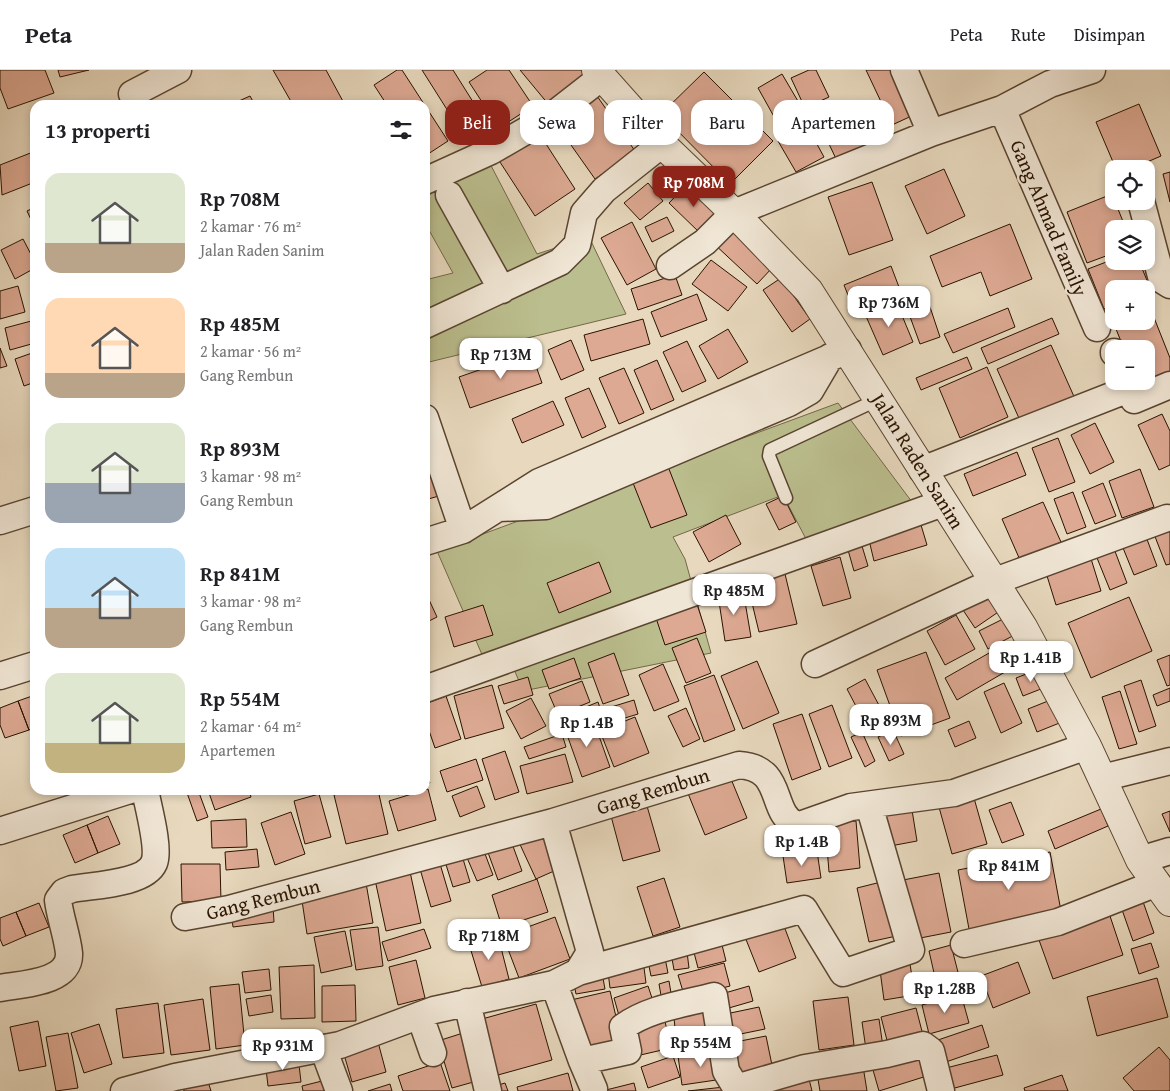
<!DOCTYPE html>
<html lang="id">
<meta charset="utf-8">
<style>
body{margin:0;font-family:"Gentium Book Plus",serif;background:#f2f2f2;color:#202124;height:100vh;display:flex;flex-direction:column;font-size:19px;white-space:nowrap}
*{box-sizing:border-box;margin:0}
p{font-size:16px;color:#757577}
.icon{flex:none;width:28px;height:28px;fill:none;stroke:currentColor;stroke-width:2;stroke-linecap:round;stroke-linejoin:round}
.map{position:relative;flex:1;overflow:hidden}
.side{position:absolute;left:30px;top:30px;width:400px;height:695px;display:flex;flex-direction:column;background:#fff;border-radius:15px;box-shadow:0 2px 8px #0003}
.side>*{flex:none}
.guide{position:absolute;left:445px;top:30px;width:475px;height:45px;display:flex;gap:10px}
.tools{position:absolute;left:1105px;top:90px;display:grid;gap:10px}
.tools a{display:grid;place-items:center;width:50px;height:50px;border-radius:10px;background:#fff;box-shadow:0 2px 8px #0003;font-size:25px}
.price{position:absolute;translate:-50% -42px;padding:0 11px;border-radius:10px;background:#fff;color:#222;font-size:16px;line-height:32px;filter:drop-shadow(0 1px 2px #0008)}
.price::after{content:'';position:absolute;left:50%;top:30px;width:15px;height:11px;margin-left:-8px;background:inherit;clip-path:polygon(0 0,100% 0,50% 100%)}
.price.current{background:#8f2418;color:#fff}
ul{padding:0;list-style:none}
li{display:flex;align-items:center;gap:15px;height:125px;padding:0 15px}
li span{display:grid;place-items:center;flex:none;width:140px;height:100px;border-radius:15px;color:#555}
li>.icon{margin-inline-start:auto}
span .icon{width:60px;height:60px;fill:#fffc;stroke-width:1}
li b{font-size:21px}
h2{display:flex;justify-content:space-between;align-items:center;height:60px;padding:0 15px;font-size:21px}
.pill{padding:0 18px;border-radius:15px;background:#fff;box-shadow:0 2px 8px #0003;font-size:18px;line-height:45px}
.pill.current{background:#8f2418;color:#fff}
header{display:flex;align-items:center;gap:30px;box-sizing:border-box;height:70px;padding:0 25px;background:#fff;border-bottom:1px solid #e0e0e0}
header strong{font-size:24px}
nav{display:flex;gap:28px;margin-inline-start:auto;font-size:18px}
.map>svg:first-child{display:block}
</style>
<header>
<strong>Peta</strong>
<nav><a>Peta</a><a>Rute</a><a>Disimpan</a></nav>
</header>
<div class="map">
<svg width="1170" height="1021" viewBox="0 0 1170 1021">
<rect width="100%" height="100%" fill="#e8d9be"/>
<filter id="stains"><feTurbulence type="fractalNoise" baseFrequency=".004" numOctaves="4"/><feColorMatrix values="0 0 0 0 .2 0 0 0 0 .09 0 0 0 0 .02 0 0 0 .5 -.17"/></filter>
<radialGradient id="worn" r=".72"><stop offset=".6" stop-color="#630" stop-opacity="0"/><stop offset="1" stop-color="#630" stop-opacity=".3"/></radialGradient>
<path fill="#bbbe8e" stroke="#726847" d="M 486,86 L 537,184 L 589,167 L 626,244 L 425,293 L 425,210 L 453,203 L 425,153 L 425,113 Z
M 838,333 L 912,432 L 806,469 L 783,425 L 673,467 L 685,489 L 711,583 L 523,621 L 509,587 L 487,596 L 437,481 Z"/>
<path fill="#dda993" stroke="#291300" d="M 0,0 L 45,0 L 54,23 L 8,39 L 0,18 Z
M 58,0 L 89,0 L 60,7 Z
M 273,0 L 326,0 L 345,35 L 293,35 Z
M 397,0 L 402,0 L 448,71 L 425,86 L 425,35 L 387,35 L 374,15 Z
M 422,0 L 453,0 L 475,35 L 453,49 Z
M 487,0 L 509,0 L 533,36 L 499,58 L 469,12 Z
M 520,0 L 581,0 L 585,5 L 549,35 Z
M 809,0 L 816,0 L 829,27 L 805,38 L 791,8 Z
M 866,0 L 899,0 L 918,43 L 892,55 Z
M 704,2 L 773,71 L 730,114 L 661,44 Z
M 782,4 L 802,38 L 777,52 L 758,18 Z
M 595,23 L 635,81 L 595,109 L 554,51 Z
M 250,26 L 255,35 L 230,35 Z
M 874,32 L 891,68 L 838,93 L 821,57 Z
M 1139,34 L 1161,86 L 1131,99 L 1116,99 L 1096,52 Z
M 806,54 L 824,87 L 796,102 L 778,71 Z
M 539,63 L 575,119 L 535,146 L 498,89 Z
M 33,82 L 35,112 L 2,125 L 0,95 Z
M 669,97 L 679,107 L 672,115 L 661,105 Z
M 944,99 L 965,146 L 927,164 L 905,116 Z
M 1170,102 L 1170,132 L 1163,104 Z
M 872,112 L 893,170 L 849,185 L 828,127 Z
M 648,113 L 663,131 L 640,150 L 624,133 Z
M 688,113 L 720,144 L 701,164 L 669,133 Z
M 1112,124 L 1126,159 L 1114,159 L 1114,183 L 1087,193 L 1067,142 Z
M 35,137 L 35,158 L 27,141 Z
M 667,147 L 674,161 L 652,172 L 645,157 Z
M 632,152 L 656,199 L 627,215 L 601,168 Z
M 1010,154 L 1032,209 L 990,226 L 981,202 L 942,217 L 930,186 Z
M 728,156 L 773,197 L 757,214 L 712,172 Z
M 23,169 L 35,192 L 35,198 L 15,209 L 1,180 Z
M 1114,189 L 1114,191 L 1139,191 L 1151,220 L 1146,222 L 1146,219 L 1114,219 L 1114,235 L 1104,239 L 1088,199 Z
M 711,190 L 747,217 L 728,241 L 692,214 Z
M 891,196 L 902,225 L 855,243 L 844,215 Z
M 675,205 L 682,225 L 638,240 L 631,219 Z
M 781,208 L 810,249 L 792,262 L 763,220 Z
M 18,216 L 25,242 L 0,249 L 0,221 Z
M 697,224 L 707,250 L 661,267 L 651,242 Z
M 926,225 L 940,267 L 920,274 L 905,233 Z
M 896,231 L 913,272 L 883,285 L 865,244 Z
M 1008,238 L 1015,257 L 953,283 L 944,264 Z
M 1151,240 L 1170,288 L 1170,309 L 1140,321 L 1137,311 L 1146,311 L 1146,279 L 1124,279 L 1114,254 L 1122,251 L 1146,251 L 1146,242 Z
M 1052,248 L 1059,264 L 988,294 L 981,278 Z
M 643,249 L 650,274 L 591,291 L 584,265 Z
M 35,250 L 35,273 L 10,280 L 5,258 Z
M 728,259 L 748,292 L 718,309 L 699,276 Z
M 571,270 L 584,300 L 561,310 L 548,280 Z
M 687,271 L 706,311 L 682,322 L 663,282 Z
M 1051,275 L 1076,331 L 1022,355 L 997,299 Z
M 0,278 L 7,296 L 0,298 Z
M 35,282 L 35,312 L 24,316 L 15,289 Z
M 531,282 L 542,313 L 470,338 L 459,307 Z
M 967,287 L 972,299 L 921,320 L 916,308 Z
M 657,290 L 674,330 L 651,340 L 634,300 Z
M 987,297 L 1008,347 L 960,368 L 939,318 Z
M 624,298 L 644,343 L 619,354 L 599,308 Z
M 589,318 L 606,357 L 582,368 L 565,328 Z
M 553,331 L 564,355 L 522,373 L 512,349 Z
M 1162,344 L 1170,361 L 1170,395 L 1159,400 L 1138,355 Z
M 1095,353 L 1114,392 L 1090,404 L 1071,365 Z
M 1058,368 L 1075,412 L 1049,422 L 1032,378 Z
M 425,370 L 442,425 L 425,430 Z
M 1017,382 L 1026,405 L 973,426 L 964,404 Z
M 667,394 L 687,445 L 651,458 L 631,408 Z
M 1140,399 L 1154,437 L 1122,448 L 1109,411 Z
M 1103,413 L 1116,446 L 1095,454 L 1082,422 Z
M 1073,422 L 1086,457 L 1067,464 L 1054,429 Z
M 783,426 L 796,452 L 779,460 L 766,434 Z
M 1043,432 L 1061,472 L 1020,490 L 1002,449 Z
M 726,445 L 741,474 L 709,492 L 693,462 Z
M 921,455 L 927,475 L 874,491 L 869,470 Z
M 1170,458 L 1170,494 L 1166,495 L 1154,464 Z
M 1145,464 L 1157,496 L 1134,505 L 1121,473 Z
M 862,476 L 868,496 L 854,501 L 848,480 Z
M 1113,476 L 1127,513 L 1110,520 L 1095,483 Z
M 1088,479 L 1101,521 L 1056,535 L 1043,493 Z
M 840,487 L 851,528 L 823,536 L 811,496 Z
M 599,492 L 611,522 L 559,543 L 547,513 Z
M 785,504 L 797,554 L 759,562 L 747,512 Z
M 995,518 L 1007,536 L 975,558 L 963,540 Z
M 743,520 L 751,567 L 725,571 L 718,525 Z
M 425,521 L 437,547 L 425,553 Z
M 1129,527 L 1152,581 L 1091,608 L 1068,553 Z
M 695,528 L 706,562 L 665,575 L 654,542 Z
M 483,535 L 493,565 L 454,577 L 445,547 Z
M 1013,544 L 1022,561 L 988,579 L 979,561 Z
M 956,545 L 975,579 L 945,595 L 927,561 Z
M 697,568 L 711,603 L 686,613 L 672,578 Z
M 1005,574 L 1017,595 L 957,630 L 945,608 Z
M 926,582 L 950,648 L 901,666 L 877,600 Z
M 614,583 L 629,625 L 603,634 L 588,593 Z
M 1170,585 L 1170,615 L 1167,616 L 1157,590 Z
M 574,588 L 581,608 L 549,619 L 542,600 Z
M 757,591 L 779,643 L 743,659 L 721,606 Z
M 663,594 L 679,631 L 654,641 L 639,605 Z
M 1039,599 L 1046,617 L 1023,626 L 1016,608 Z
M 714,605 L 735,660 L 704,672 L 684,616 Z
M 528,607 L 533,625 L 504,634 L 498,616 Z
M 865,609 L 889,654 L 870,663 L 847,619 Z
M 1141,610 L 1156,656 L 1139,662 L 1124,616 Z
M 582,611 L 590,632 L 558,645 L 549,624 Z
M 1004,613 L 1022,653 L 1001,663 L 984,622 Z
M 492,615 L 504,658 L 465,669 L 454,626 Z
M 1170,618 L 1170,631 L 1157,636 L 1153,625 Z
M 1120,621 L 1137,674 L 1119,679 L 1102,627 Z
M 35,625 L 35,657 L 29,660 L 18,631 Z
M 446,626 L 461,669 L 435,678 L 425,649 L 425,634 Z
M 531,628 L 546,656 L 521,669 L 506,641 Z
M 1053,629 L 1062,652 L 1037,662 L 1028,639 Z
M 634,630 L 638,644 L 612,652 L 608,638 Z
M 18,631 L 29,660 L 5,668 L 0,655 L 0,638 Z
M 598,632 L 601,641 L 566,655 L 562,647 Z
M 832,635 L 852,688 L 829,697 L 809,644 Z
M 686,638 L 700,669 L 683,677 L 668,646 Z
M 802,644 L 821,699 L 792,710 L 773,654 Z
M 635,647 L 649,683 L 614,697 L 600,661 Z
M 593,649 L 610,697 L 582,707 L 565,659 Z
M 969,651 L 976,668 L 955,677 L 948,660 Z
M 893,660 L 904,684 L 889,691 L 878,667 Z
M 862,662 L 875,691 L 865,697 L 851,667 Z
M 562,664 L 566,677 L 529,689 L 524,677 Z
M 505,681 L 519,722 L 495,730 L 482,689 Z
M 565,684 L 573,712 L 527,724 L 520,696 Z
M 476,689 L 483,710 L 447,722 L 440,701 Z
M 425,699 L 430,713 L 425,715 Z
M 729,704 L 747,748 L 705,765 L 687,721 Z
M 477,716 L 485,737 L 460,747 L 452,726 Z
M 428,719 L 436,750 L 398,761 L 389,731 Z
M 186,720 L 198,720 L 208,747 L 197,751 Z
M 208,720 L 249,720 L 251,727 L 215,740 Z
M 353,720 L 378,720 L 388,764 L 346,774 L 334,725 Z
M 396,720 L 411,720 L 398,725 Z
M 972,721 L 987,774 L 952,784 L 937,730 Z
M 319,724 L 331,767 L 305,774 L 294,731 Z
M 1011,732 L 1024,765 L 1002,773 L 989,740 Z
M 647,736 L 660,781 L 623,791 L 611,746 Z
M 1101,739 L 1108,756 L 1055,779 L 1048,761 Z
M 912,740 L 917,771 L 885,777 L 880,746 Z
M 1170,741 L 1170,762 L 1162,744 Z
M 291,742 L 305,784 L 275,795 L 261,753 Z
M 108,746 L 120,774 L 98,783 L 87,755 Z
M 246,749 L 247,777 L 212,778 L 211,751 Z
M 856,751 L 860,798 L 829,802 L 825,753 Z
M 87,755 L 98,783 L 75,793 L 63,765 Z
M 542,755 L 563,797 L 536,809 L 517,768 Z
M 510,768 L 522,801 L 498,810 L 486,777 Z
M 482,776 L 493,805 L 477,811 L 465,783 Z
M 257,779 L 259,797 L 226,800 L 225,782 Z
M 460,779 L 470,812 L 453,817 L 443,785 Z
M 817,781 L 821,808 L 787,813 L 783,786 Z
M 1050,782 L 1061,841 L 969,859 L 958,800 Z
M 438,787 L 451,831 L 431,837 L 418,792 Z
M 181,794 L 220,794 L 221,831 L 182,832 Z
M 409,797 L 421,853 L 386,861 L 374,805 Z
M 939,803 L 951,862 L 910,870 L 898,811 Z
M 664,808 L 680,857 L 653,866 L 637,817 Z
M 537,809 L 548,842 L 502,857 L 492,825 Z
M 889,810 L 901,865 L 869,872 L 857,818 Z
M 366,813 L 373,853 L 307,864 L 301,824 Z
M 1141,826 L 1154,863 L 1133,871 L 1120,834 Z
M 39,833 L 49,857 L 26,866 L 16,842 Z
M 273,836 L 274,852 L 233,857 L 231,840 Z
M 16,842 L 26,866 L 3,876 L 0,869 L 0,848 Z
M 1110,846 L 1123,885 L 1053,909 L 1039,870 Z
M 555,847 L 570,889 L 519,908 L 503,866 Z
M 781,848 L 796,888 L 759,902 L 743,862 Z
M 378,857 L 383,896 L 356,900 L 350,860 Z
M 424,859 L 431,878 L 388,891 L 382,872 Z
M 345,861 L 352,896 L 321,903 L 314,867 Z
M 719,863 L 726,891 L 698,898 L 691,871 Z
M 498,866 L 509,909 L 482,917 L 469,874 Z
M 1151,873 L 1159,897 L 1139,904 L 1131,879 Z
M 686,874 L 689,898 L 674,900 L 670,877 Z
M 951,875 L 960,910 L 937,916 L 929,881 Z
M 664,883 L 668,903 L 651,906 L 647,886 Z
M 909,888 L 915,925 L 884,930 L 879,893 Z
M 416,890 L 425,928 L 398,935 L 389,897 Z
M 643,890 L 646,913 L 610,918 L 607,894 Z
M 1018,892 L 1030,923 L 993,938 L 981,906 Z
M 724,893 L 730,916 L 685,928 L 678,905 Z
M 314,895 L 315,948 L 281,949 L 279,897 Z
M 269,899 L 271,920 L 245,923 L 242,902 Z
M 602,903 L 605,919 L 576,924 L 573,909 Z
M 1157,908 L 1168,947 L 1097,966 L 1087,927 Z
M 669,911 L 672,929 L 662,931 L 659,914 Z
M 239,914 L 245,975 L 216,979 L 210,917 Z
M 355,915 L 356,951 L 322,952 L 322,916 Z
M 648,916 L 655,937 L 620,949 L 614,928 Z
M 749,916 L 753,931 L 722,940 L 718,925 Z
M 610,921 L 623,977 L 584,986 L 571,930 Z
M 961,924 L 969,953 L 929,964 L 922,935 Z
M 271,925 L 273,942 L 249,946 L 246,929 Z
M 848,927 L 854,975 L 819,980 L 813,931 Z
M 203,929 L 210,980 L 171,985 L 164,935 Z
M 158,933 L 164,983 L 123,988 L 116,939 Z
M 536,934 L 552,990 L 498,1005 L 482,949 Z
M 709,935 L 714,971 L 677,976 L 673,939 Z
M 759,937 L 765,959 L 726,967 L 721,945 Z
M 916,938 L 924,969 L 889,978 L 881,947 Z
M 664,947 L 671,978 L 636,986 L 629,955 Z
M 879,949 L 884,984 L 867,986 L 862,952 Z
M 38,951 L 46,996 L 19,1001 L 10,957 Z
M 99,954 L 112,994 L 84,1003 L 71,963 Z
M 982,955 L 989,977 L 943,993 L 935,971 Z
M 68,963 L 78,1018 L 56,1021 L 46,967 Z
M 463,963 L 477,1011 L 452,1018 L 438,971 Z
M 766,966 L 773,1000 L 737,1007 L 730,973 Z
M 378,972 L 386,1002 L 352,1012 L 343,981 Z
M 1159,977 L 1170,990 L 1170,1021 L 1134,1021 L 1123,1008 Z
M 922,978 L 930,1005 L 879,1021 L 871,993 Z
M 720,981 L 723,1009 L 682,1015 L 678,986 Z
M 997,985 L 1003,1005 L 951,1019 L 946,998 Z
M 298,986 L 301,1012 L 268,1016 L 265,990 Z
M 673,986 L 680,1007 L 648,1018 L 641,997 Z
M 862,990 L 867,1021 L 820,1021 L 816,998 Z
M 440,992 L 450,1021 L 403,1021 L 398,1006 Z
M 205,1002 L 211,1021 L 184,1021 L 180,1010 Z
M 568,1003 L 573,1021 L 518,1021 L 517,1017 Z
M 808,1005 L 812,1021 L 754,1021 Z
M 1062,1005 L 1068,1021 L 1025,1021 L 1024,1018 Z
M 334,1008 L 337,1021 L 303,1021 L 302,1016 Z
M 505,1013 L 508,1021 L 496,1021 L 495,1016 Z
M 634,1013 L 636,1021 L 602,1021 Z
M 390,1014 L 392,1021 L 368,1021 Z
M 733,1016 L 734,1021 L 688,1021 Z"/>
<g fill="none" stroke-linecap="round" stroke-linejoin="round">
<defs>
<path id="service" d="M 786,428 L 769,386 L 770,380 L 879,329"/>
<path id="minor" d="M 904,0 L 931,63
M 132,24 L 178,0
M 1002,39 L 1097,258
M 425,111 L 491,81 L 553,45 L 603,6
M 449,125 L 502,220
M 1141,131 L 1162,210 L 1170,215
M 670,196 L 705,172 L 734,143 L 931,63 L 1002,39 L 1050,14 L 1092,0
M 425,255 L 560,192 L 577,175 L 584,143 L 604,120 L 662,74
M 1114,282 L 1114,283
M 1129,319 L 1134,330 L 1170,315
M 425,348 L 463,460
M 922,400 L 1129,319 L 1126,311
M 499,438 L 546,436 L 789,333 L 810,321 L 830,287
M 0,451 L 35,440
M 425,472 L 463,460 L 539,412 L 848,280
M 815,594 L 995,511 L 1167,448
M 0,606 L 35,595
M 425,619 L 943,433
M 1102,708 L 1170,691
M 553,752 L 590,882 L 578,902
M 0,761 L 130,720
M 1140,790 L 1170,781
M 185,847 L 229,839 L 553,752 L 739,695 C 786,698 768,742 797,756 L 851,737 L 954,723 L 1087,676
M 964,874 L 1058,852 L 1157,813
M 554,914 L 582,991 L 628,981 L 623,957 C 649,938 684,934 714,926 L 726,1001 L 738,1021
M 0,918 C 21,914 71,913 69,883 C 67,865 60,847 58,830 L 64,822 L 72,819 C 93,815 145,814 154,793 C 160,779 148,736 145,720
M 467,932 L 488,1021
M 420,946 L 433,983
M 323,978 L 339,1021
M 582,991 L 594,1019
M 736,1018 L 805,998 L 887,984 L 923,975 L 931,981 L 941,1021
M 124,1021 L 175,1007 L 340,975 L 434,940 L 554,914 L 578,902 L 804,839 L 843,903 L 911,880 L 869,735"/>
<path id="tertiary" d="M 596,0 L 662,74 L 734,143 L 809,221 L 1023,557 L 1087,676 L 1140,790 L 1170,832"/>
</defs>
<use href="#service" stroke="#594430" stroke-width="15"/>
<use href="#minor" stroke="#594430" stroke-width="29"/>
<use href="#tertiary" stroke="#594430" stroke-width="30"/>
<use href="#service" stroke="#f0e6d5" stroke-width="12"/>
<use href="#minor" stroke="#f0e6d5" stroke-width="26"/>
<use href="#tertiary" stroke="#f0e6d5" stroke-width="28"/>
</g>
<g text-anchor="middle" stroke-width="4.5" stroke-linejoin="round" paint-order="stroke">
<g font-size="20" fill="#291300" stroke="#f0e6d5">
<text transform="translate(1049 148) rotate(67)" y="7">Gang Ahmad Family</text>
<text transform="translate(918 391) rotate(58)" y="7">Jalan Raden Sanim</text>
<text transform="translate(653 721) rotate(-17)" y="7">Gang Rembun</text>
<text transform="translate(263 829) rotate(-14)" y="7">Gang Rembun</text>
</g>
</g>
<rect width="100%" height="100%" filter="url(#stains)"/>
<rect width="100%" height="100%" fill="url(#worn)"/>
</svg>
<div class="tools">
<a><svg class="icon" aria-label="locate" viewBox="0 0 24 24"><circle cx="12" cy="12" r="6"/><path d="M12 2v4M12 18v4M2 12h4M18 12h4"/></svg></a>
<a><svg class="icon" aria-label="layers" viewBox="0 0 24 24"><path d="M12 4l9 5-9 5-9-5zM3 14l9 5 9-5"/></svg></a>
<a>+</a>
<a>−</a>
</div>
<b class="price current" style="left:694px;top:138px">Rp 708M</b>
<b class="price" style="left:889px;top:258px">Rp 736M</b>
<b class="price" style="left:501px;top:310px">Rp 713M</b>
<b class="price" style="left:734px;top:546px">Rp 485M</b>
<b class="price" style="left:1031px;top:613px">Rp 1.41B</b>
<b class="price" style="left:891px;top:676px">Rp 893M</b>
<b class="price" style="left:587px;top:678px">Rp 1.4B</b>
<b class="price" style="left:802px;top:797px">Rp 1.4B</b>
<b class="price" style="left:1009px;top:821px">Rp 841M</b>
<b class="price" style="left:489px;top:891px">Rp 718M</b>
<b class="price" style="left:945px;top:944px">Rp 1.28B</b>
<b class="price" style="left:701px;top:998px">Rp 554M</b>
<b class="price" style="left:283px;top:1001px">Rp 931M</b>
<div class="guide">
<a class="pill current">Beli</a>
<a class="pill">Sewa</a>
<a class="pill">Filter</a>
<a class="pill">Baru</a>
<a class="pill">Apartemen</a>
</div>
<section class="side">
<h2>13 properti<svg class="icon" aria-label="filters" viewBox="0 0 24 24"><path d="M4 7h16M4 17h16"/><circle cx="9" cy="7" r="2"/><circle cx="15" cy="17" r="2"/></svg></h2>
<ul>
<li><span style="background:linear-gradient(#dfe7d0 70%,#b9a48a 0)"><svg class="icon" aria-label="home" viewBox="0 0 24 24"><path d="M3 11l9-7 9 7M6 9v11h12V9"/></svg></span><div><b>Rp 708M</b><p>2 kamar · 76 m²</p><p>Jalan Raden Sanim</p></div></li>
<li><span style="background:linear-gradient(#ffd9b3 75%,#b9a48a 0)"><svg class="icon" aria-label="home" viewBox="0 0 24 24"><path d="M3 11l9-7 9 7M6 9v11h12V9"/></svg></span><div><b>Rp 485M</b><p>2 kamar · 56 m²</p><p>Gang Rembun</p></div></li>
<li><span style="background:linear-gradient(#dfe7d0 60%,#9aa5b1 0)"><svg class="icon" aria-label="home" viewBox="0 0 24 24"><path d="M3 11l9-7 9 7M6 9v11h12V9"/></svg></span><div><b>Rp 893M</b><p>3 kamar · 98 m²</p><p>Gang Rembun</p></div></li>
<li><span style="background:linear-gradient(#bfe0f5 60%,#b9a48a 0)"><svg class="icon" aria-label="home" viewBox="0 0 24 24"><path d="M3 11l9-7 9 7M6 9v11h12V9"/></svg></span><div><b>Rp 841M</b><p>3 kamar · 98 m²</p><p>Gang Rembun</p></div></li>
<li><span style="background:linear-gradient(#dfe7d0 70%,#c2b280 0)"><svg class="icon" aria-label="home" viewBox="0 0 24 24"><path d="M3 11l9-7 9 7M6 9v11h12V9"/></svg></span><div><b>Rp 554M</b><p>2 kamar · 64 m²</p><p>Apartemen</p></div></li>
</ul>
</section>
</div>
